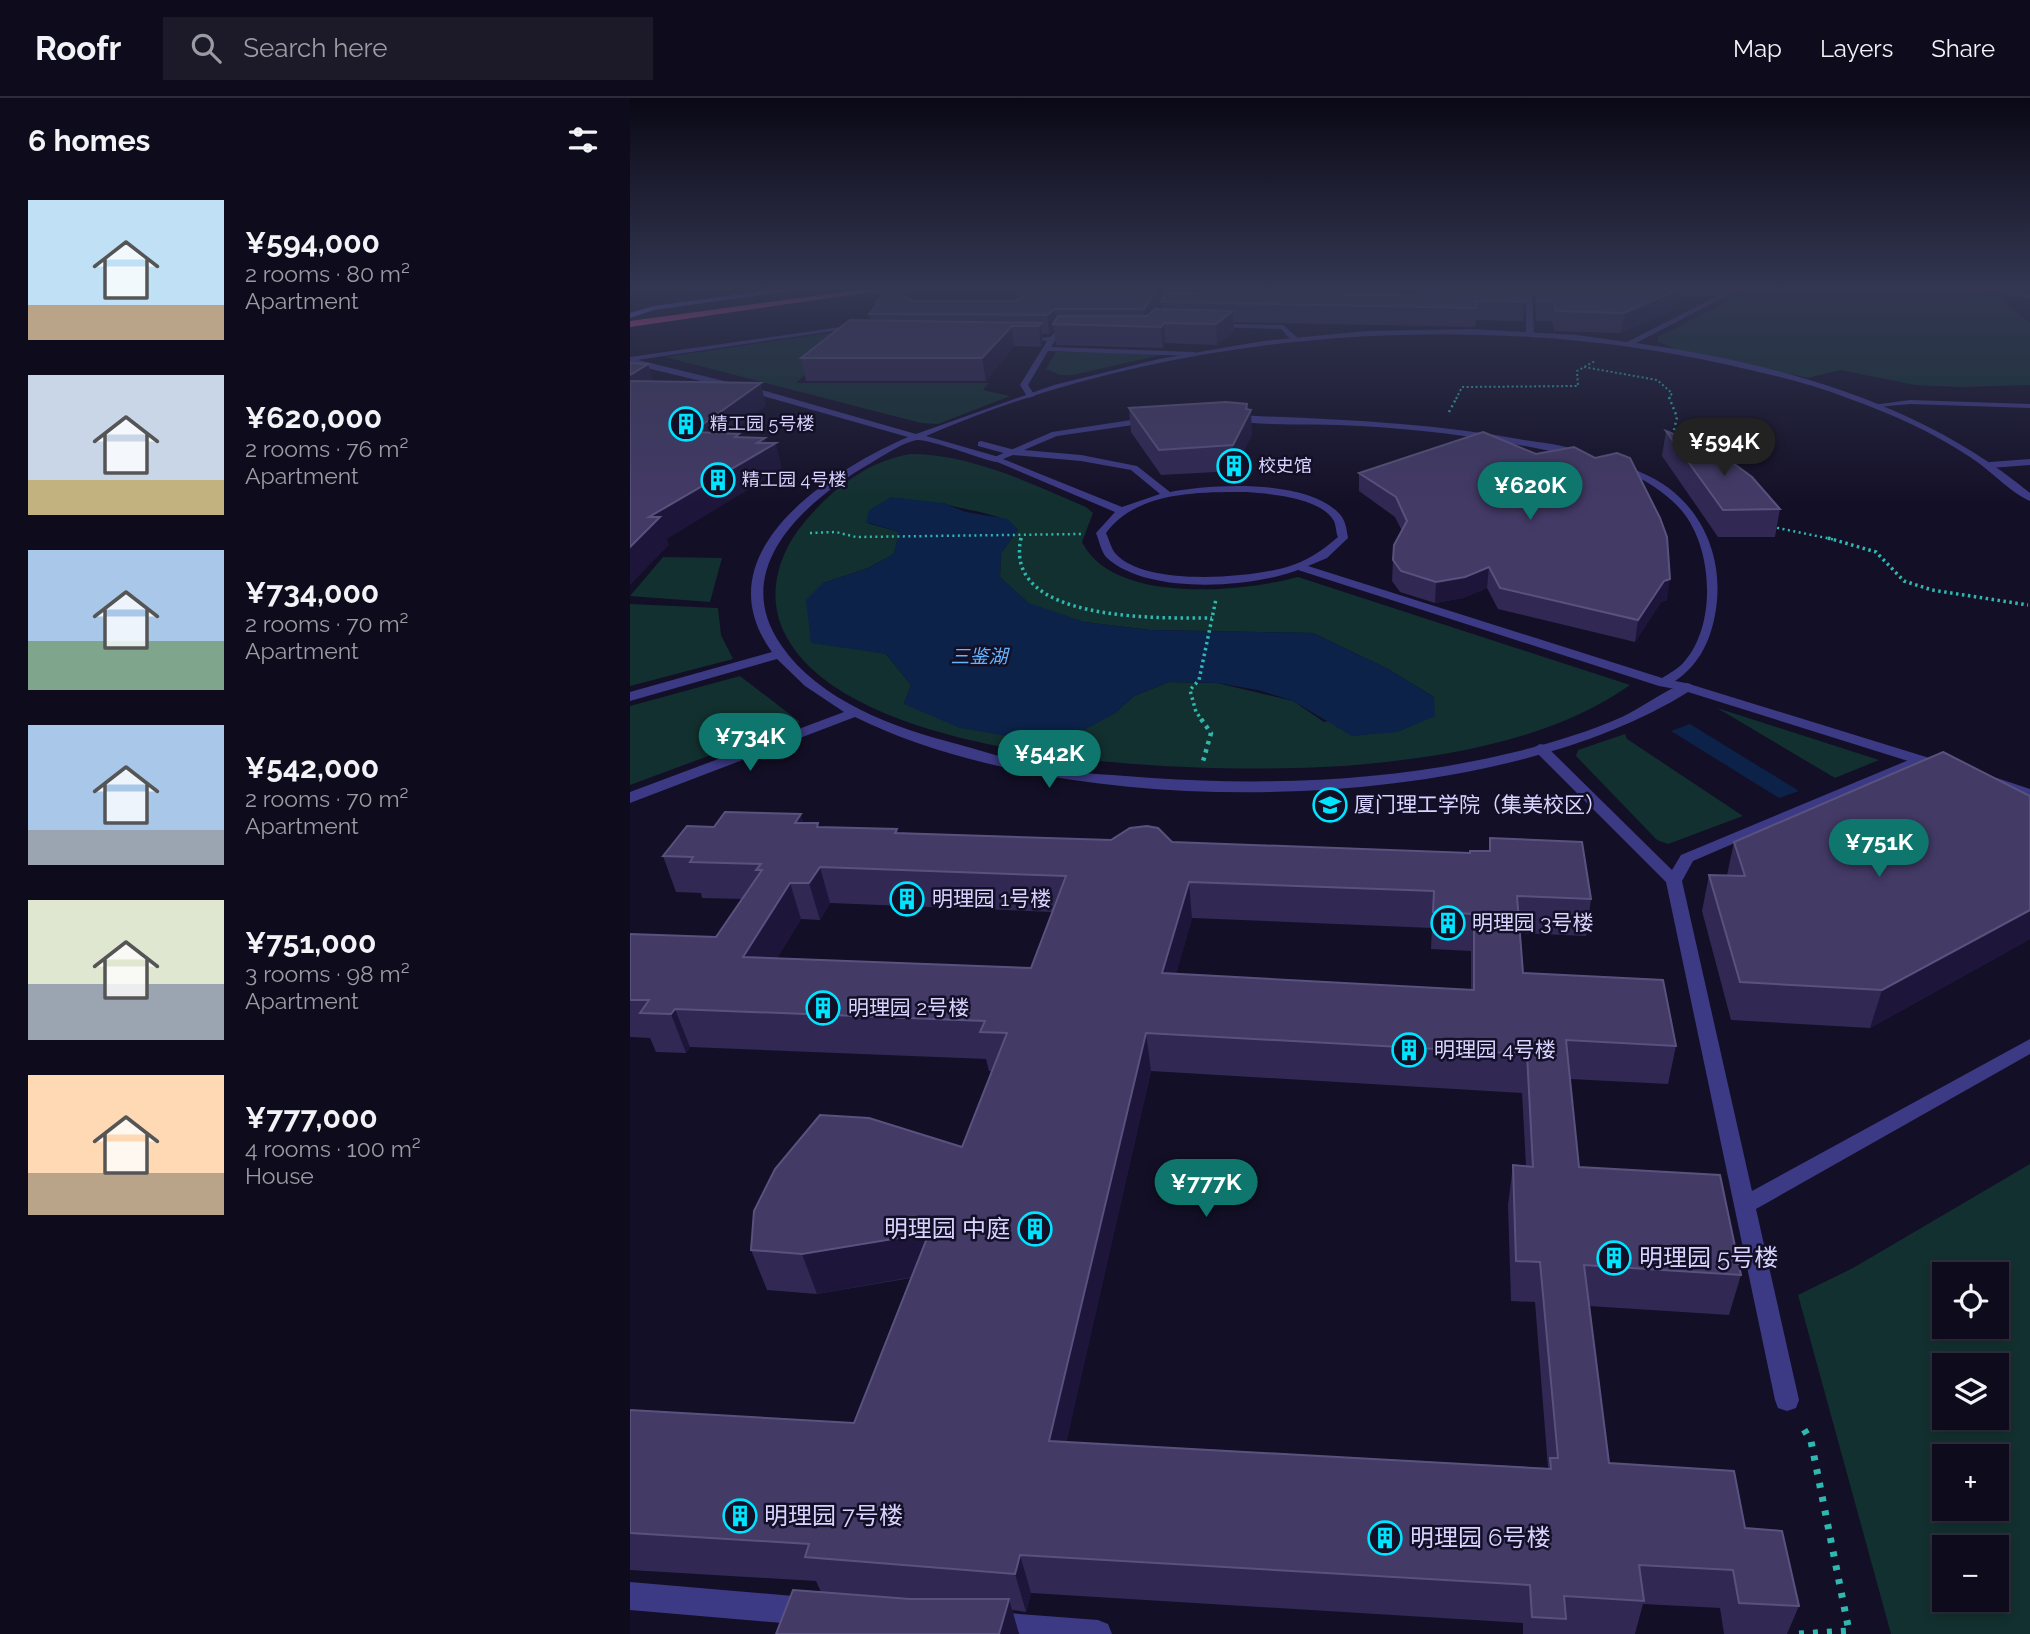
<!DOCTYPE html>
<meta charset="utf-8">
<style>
body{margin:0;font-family:Raleway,"Noto Sans SC",sans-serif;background:#1c1929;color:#f1f3f6;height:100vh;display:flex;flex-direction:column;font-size:26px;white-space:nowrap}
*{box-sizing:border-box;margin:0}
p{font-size:23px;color:#9b9ba3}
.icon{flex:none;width:38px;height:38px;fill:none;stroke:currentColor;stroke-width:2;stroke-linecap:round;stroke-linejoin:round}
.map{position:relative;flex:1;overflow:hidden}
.drawer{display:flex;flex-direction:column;background:#0e0b1c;width:630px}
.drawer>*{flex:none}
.fabs{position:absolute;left:1302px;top:1164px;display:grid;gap:14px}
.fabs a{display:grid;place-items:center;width:77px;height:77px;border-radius:0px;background:#0e0b1c;box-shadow:0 4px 10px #0003,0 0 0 2px #2e2b3b;font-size:35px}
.price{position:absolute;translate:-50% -60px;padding:0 16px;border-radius:24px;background:#0f766e;color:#fff;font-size:23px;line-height:46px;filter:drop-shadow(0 2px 4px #0008)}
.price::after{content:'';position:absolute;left:50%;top:42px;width:21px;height:16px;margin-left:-10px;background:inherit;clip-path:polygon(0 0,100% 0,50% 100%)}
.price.on{background:#222;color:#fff}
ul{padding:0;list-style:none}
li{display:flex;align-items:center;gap:21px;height:175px;padding:0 28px}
li span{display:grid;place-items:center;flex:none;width:196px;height:140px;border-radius:0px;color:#555}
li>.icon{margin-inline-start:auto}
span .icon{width:84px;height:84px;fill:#fffc;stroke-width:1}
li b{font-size:30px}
h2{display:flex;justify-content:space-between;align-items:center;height:84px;padding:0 28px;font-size:30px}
header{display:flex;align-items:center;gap:42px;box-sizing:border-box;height:98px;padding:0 35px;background:#0e0b1c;border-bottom:2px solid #2e2b3b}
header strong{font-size:33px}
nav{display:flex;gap:38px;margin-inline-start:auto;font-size:24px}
.search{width:490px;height:63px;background:#1c1929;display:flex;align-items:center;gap:18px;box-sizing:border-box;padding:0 24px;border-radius:0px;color:#9b9ba3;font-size:26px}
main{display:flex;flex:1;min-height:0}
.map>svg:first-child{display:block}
</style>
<header>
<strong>Roofr</strong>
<div class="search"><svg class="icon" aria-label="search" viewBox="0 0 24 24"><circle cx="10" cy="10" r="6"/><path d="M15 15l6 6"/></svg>Search here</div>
<nav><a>Map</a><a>Layers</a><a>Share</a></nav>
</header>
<main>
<section class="drawer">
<h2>6 homes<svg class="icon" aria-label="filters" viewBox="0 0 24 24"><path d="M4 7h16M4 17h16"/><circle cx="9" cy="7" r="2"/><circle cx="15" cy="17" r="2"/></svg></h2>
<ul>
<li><span style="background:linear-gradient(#bfe0f5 75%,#b9a48a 0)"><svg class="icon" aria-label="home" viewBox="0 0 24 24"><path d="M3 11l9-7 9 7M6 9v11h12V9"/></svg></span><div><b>¥594,000</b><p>2 rooms · 80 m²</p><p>Apartment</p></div></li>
<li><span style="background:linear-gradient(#c9d6e8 75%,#c2b280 0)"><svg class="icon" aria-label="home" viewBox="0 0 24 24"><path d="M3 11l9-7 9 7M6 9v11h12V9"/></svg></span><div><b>¥620,000</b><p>2 rooms · 76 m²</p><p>Apartment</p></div></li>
<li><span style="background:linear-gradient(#a9c7e8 65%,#7fa58c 0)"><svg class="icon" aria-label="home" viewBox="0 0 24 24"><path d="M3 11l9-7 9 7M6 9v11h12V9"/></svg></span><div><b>¥734,000</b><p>2 rooms · 70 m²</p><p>Apartment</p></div></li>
<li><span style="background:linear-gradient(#a9c7e8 75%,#9aa5b1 0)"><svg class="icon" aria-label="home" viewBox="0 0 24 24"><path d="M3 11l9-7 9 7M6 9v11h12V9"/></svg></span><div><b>¥542,000</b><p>2 rooms · 70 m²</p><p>Apartment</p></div></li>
<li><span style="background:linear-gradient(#dfe7d0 60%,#9aa5b1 0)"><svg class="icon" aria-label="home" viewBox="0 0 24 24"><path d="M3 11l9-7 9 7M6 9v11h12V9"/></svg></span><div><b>¥751,000</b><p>3 rooms · 98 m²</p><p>Apartment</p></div></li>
<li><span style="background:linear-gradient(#ffd9b3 70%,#b9a48a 0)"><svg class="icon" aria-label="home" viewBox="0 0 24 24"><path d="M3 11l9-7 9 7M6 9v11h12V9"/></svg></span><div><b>¥777,000</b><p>4 rooms · 100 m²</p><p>House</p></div></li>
</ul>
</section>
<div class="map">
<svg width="1400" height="1536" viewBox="0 0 1400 1536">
<rect width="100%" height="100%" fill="#130f26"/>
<path fill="#12302f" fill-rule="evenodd" d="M 1124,190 L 1333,190 L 1370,201 L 1400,225 L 1400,287 L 1330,289 L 1285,287 L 1210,272 L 1178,280 L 1047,252 L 1028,243 L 1028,239 Z
M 226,231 L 166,285 L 359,285 L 353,292 L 380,298 L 308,326 L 291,325 L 35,259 Z
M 426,254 L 540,255 L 443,277 L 430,277 L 416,271 Z
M 281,356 C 341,356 402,386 456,409 L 463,415 L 452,444 C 483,507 612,494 668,479 L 1000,587 C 924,641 818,659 726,667 C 592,678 227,671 156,538 C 137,503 145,463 169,431 C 196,396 235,363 281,356 ZM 313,405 C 337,414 371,413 388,432 L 371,455 L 370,479 L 399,506 L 454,524 L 520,532 L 683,535 L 758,571 L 804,599 L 694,624 L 663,603 L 587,585 L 539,584 L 504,598 L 484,616 L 274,606 L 281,587 L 256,556 L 225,549 L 193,485 L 238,470 L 264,456 L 269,434 L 237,425 Z
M 33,459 L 92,460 L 80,504 L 0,498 Z
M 0,506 L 88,510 L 91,537 L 103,561 L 0,588 Z
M 110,578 L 170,624 L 0,687 L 0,608 Z
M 1087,610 L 1249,662 L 1205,680 Z
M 995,636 L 997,641 L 1113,718 L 1038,746 L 1027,742 L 946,658 L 948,652 Z
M 1400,1066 L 1400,1536 L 1261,1536 L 1168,1197 L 1223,1170 ZM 1314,1176 L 1367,1176 L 1367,1228 L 1314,1228 ZM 1314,1267 L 1367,1267 L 1367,1320 L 1314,1320 ZM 1314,1358 L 1367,1358 L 1367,1410 L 1314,1410 ZM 1314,1449 L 1367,1449 L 1367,1502 L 1314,1502 Z"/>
<path fill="#0c2248" d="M 261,399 L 313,405 L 336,414 L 378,421 L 388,432 L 371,455 L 370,479 L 399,505 L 454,524 L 520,532 L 683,535 L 758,571 L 804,599 L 805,618 L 768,634 L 722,638 L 663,603 L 628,592 L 587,585 L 539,584 L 504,598 L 484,616 L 454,632 L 394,641 L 330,630 L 274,606 L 281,587 L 256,556 L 181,545 L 176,502 L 193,485 L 238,470 L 264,456 L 269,434 L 236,424 L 239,412 Z
M 1060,626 L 1169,693 L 1149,700 L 1041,633 Z"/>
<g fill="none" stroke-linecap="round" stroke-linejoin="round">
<path stroke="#2fb8b0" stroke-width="2" stroke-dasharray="2 2.5" stroke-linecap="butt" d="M 954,269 L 1027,282 L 1042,295 L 1039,301
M 826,301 L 832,289 L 948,288 L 947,273 L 965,263"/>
<path stroke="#2fb8b0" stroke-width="2.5" stroke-dasharray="2 3.5" stroke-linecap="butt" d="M 1039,299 L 1047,319 L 1042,341
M 819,314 L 827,299
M 1144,425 L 1148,430 L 1206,442
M 180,435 L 206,434 L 226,439 L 451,436
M 391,442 L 392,437"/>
<path stroke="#2fb8b0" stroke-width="3.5" stroke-dasharray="2.5 3.5" stroke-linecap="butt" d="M 391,440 C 372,525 530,520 582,520
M 1198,440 L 1246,454 L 1274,483 L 1302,492 L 1398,507
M 573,623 L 566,614 L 560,592 L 569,582 L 586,501"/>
<path stroke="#2fb8b0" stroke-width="4.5" stroke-dasharray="3.5 5" stroke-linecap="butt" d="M 571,621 L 581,635 L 572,667"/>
<path stroke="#2fb8b0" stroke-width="7" stroke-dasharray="5 9" stroke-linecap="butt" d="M 1169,1536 L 1219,1533 L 1181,1343 L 1170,1325"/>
<path fill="#3d3a85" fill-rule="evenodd" d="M 1360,190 L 1400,196 L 1400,200 L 1363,192 Z
M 899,191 L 930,194 L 902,195 L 904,236 L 900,238 L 896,236 L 896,193 Z
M 1029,194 L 1096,195 L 1099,197 L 1027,197 Z
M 232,226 L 230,229 L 0,263 L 0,259 Z
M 585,226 L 653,227 L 669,241 L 662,243 L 651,231 L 583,229 Z
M 426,233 L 430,235 L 421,249 L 564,254 L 568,256 L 564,258 L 418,253 L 398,287 L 405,298 L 398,300 L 390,287 L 417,243 L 389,241 L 420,239 Z
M 1280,302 L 1400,306 L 1400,310 L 1280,306 L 1247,309 L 1243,307 Z
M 600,317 C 699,321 797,324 894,342 C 913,345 941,347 957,357 L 952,360 C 879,343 805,332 730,328 C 687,325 640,329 597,322 L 596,320 Z
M 521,319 L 525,322 L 524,324 L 427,338 L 394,352 L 451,357 L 507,368 L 540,394 C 582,386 683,380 712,419 C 716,425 717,434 718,440 L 697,460 L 678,468 L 1032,580 C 1040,575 1048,571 1054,564 C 1087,527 1083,450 1052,413 C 1041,400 1025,388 1009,380 C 1001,377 992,374 985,369 C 993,364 1001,370 1010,374 C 1070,398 1098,460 1084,522 C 1078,548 1067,568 1045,583 L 1061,586 L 1062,589 L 1056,593 L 1029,588 L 668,472 C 620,490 518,497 477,460 C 471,454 469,442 466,435 L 485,414 L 360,361 L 422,334 ZM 383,357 L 451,363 L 501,372 L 530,396 L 492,409 L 373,361 ZM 617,394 C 641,396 690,399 704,423 C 706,427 706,435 708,439 C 692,453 677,463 657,469 C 618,480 514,489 485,455 C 481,450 479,441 476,435 C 507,393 569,394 617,394 Z
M 1400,361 L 1400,367 L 1360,370 L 1355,367 L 1360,364 Z
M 910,646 L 915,647 L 1042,772 L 1051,757 L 1286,659 L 1291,658 L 1298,662 L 1063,763 L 1052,783 L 1122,1093 L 1400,941 L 1400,956 L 1126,1111 L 1169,1302 L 1166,1310 L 1157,1313 L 1148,1310 L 1145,1302 L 1036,784 L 905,653 L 903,650 Z
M 0,1484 L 175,1499 L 185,1503 L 189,1513 L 185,1523 L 175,1527 L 0,1512 Z
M 365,1514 L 468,1522 L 478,1526 L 482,1536 L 354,1536 L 351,1528 L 355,1518 Z"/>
<path fill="#3d3a85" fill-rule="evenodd" d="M 1103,190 L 1112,190 L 1006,245 C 1146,265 1289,303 1400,395 L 1400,403 C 1381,395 1359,371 1340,359 C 1302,334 1262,316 1220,301 C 1182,286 1143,277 1103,268 C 846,209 539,232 296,338 L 369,359 L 369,363 L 365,364 C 349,360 302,342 288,342 C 275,343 253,358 241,365 C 178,401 97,469 151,547 C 189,603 265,630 327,646 C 357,654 386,664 417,670 C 451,676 487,677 522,680 C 644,688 766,683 885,654 C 921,645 958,634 992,619 C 1013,609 1034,592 1056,585 L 1322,667 L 1324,670 L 1322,673 L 1310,673 L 1058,594 C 855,721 438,725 225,619 L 0,705 L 0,694 L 214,614 L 175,588 L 147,561 L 0,603 L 0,594 L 142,554 C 70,455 200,373 278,339 L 133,298 L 0,266 L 0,260 L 139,294 L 286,336 L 424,287 L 529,261 L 633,243 L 737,233 L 842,231 L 947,237 L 997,244 Z
M 351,343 L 385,352 L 386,354 L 381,357 L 348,348 L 348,344 Z
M 1367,680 L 1400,691 L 1400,701 L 1361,688 L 1359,685 Z"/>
<path fill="#6f6bff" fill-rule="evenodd" d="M 156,190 L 179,190 L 24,212 L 0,220 L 0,215 L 23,208 Z
M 293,190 L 248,195 L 244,193 Z"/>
<path fill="#ff4fa3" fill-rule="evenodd" d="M 243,190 L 269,190 L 0,229 L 0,223 Z"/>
</g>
<path fill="#312854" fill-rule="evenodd" d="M 401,190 L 568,190 L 565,195 L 570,195 L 570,190 L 896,190 L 895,192 L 893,223 L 846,222 L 845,229 L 604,224 L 604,233 L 587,247 L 535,245 L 533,250 L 426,247 L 424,232 L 419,236 L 412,236 L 413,246 L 411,249 L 384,248 L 356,283 L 176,283 L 171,260 L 240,222 L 239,216 L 282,203 L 387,203 ZM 530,206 L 531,206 L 532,211 L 526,211 Z
M 905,190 L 1050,190 L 1050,191 L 1047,211 L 991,235 L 924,233 L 922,223 L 906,223 Z
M 617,306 L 622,336 L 604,373 L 531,377 L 501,334 L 499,310 Z
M 1036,333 L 1150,411 L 1145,439 L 1088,439 L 1032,358 Z
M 729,375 L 1037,502 L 1031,504 L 1005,544 L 868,511 L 857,490 L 833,500 L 805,505 L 770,494 L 762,483 L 763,462 L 772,433 L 765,419 L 729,393 Z
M 1400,698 L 1400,841 L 1240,930 L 1101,922 L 1072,813 L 1079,777 L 1097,777 L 1104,744 Z
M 173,725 L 188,729 L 267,731 L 268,735 L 840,755 L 859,753 L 860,740 L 961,801 L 956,838 L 890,835 L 893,875 L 1046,948 L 1038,986 L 940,981 L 949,1069 L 1111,1177 L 1099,1217 L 959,1208 L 979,1365 L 1115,1430 L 1169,1508 L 1157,1536 L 1094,1536 L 1090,1510 L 1013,1506 L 1005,1536 L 893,1536 L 893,1525 L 401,1495 L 396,1514 L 382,1512 L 389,1536 L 146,1536 L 191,1494 L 186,1483 L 0,1472 L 0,1312 L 224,1325 L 281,1180 L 187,1196 L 137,1192 L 121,1152 L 332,1049 L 362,973 L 359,973 L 356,961 L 60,949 L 56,955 L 26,954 L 20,940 L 0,939 L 0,836 L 86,839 L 112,801 L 72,800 L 71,795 L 46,794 L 33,758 ZM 200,805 L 423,814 L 401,870 L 147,860 L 171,821 L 190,822 ZM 562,820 L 802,830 L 801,851 L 841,853 L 841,892 L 546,876 ZM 521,973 L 892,995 L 896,1068 L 883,1067 L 878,1107 L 881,1203 L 905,1204 L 918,1370 L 436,1344 Z"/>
<path fill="#1d163a" d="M 527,190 L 568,190 L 559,203 L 531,204 L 531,206 L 530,206 L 516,229 L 514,211 Z
M 1050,191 L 1047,211 L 991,235 L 994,215 Z
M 425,211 L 427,226 L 423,226 L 424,232 L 419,236 L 417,217 Z
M 603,213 L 604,233 L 587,247 L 586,226 Z
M 411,225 L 413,246 L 411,249 L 409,228 Z
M 534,225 L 535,245 L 533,250 L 531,229 Z
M 382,228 L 384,248 L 356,283 L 352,260 Z
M 18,266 L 25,288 L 0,303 L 0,277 Z
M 131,285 L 136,308 L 69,359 L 62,334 Z
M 617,306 L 618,318 L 621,312 L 622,336 L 604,373 L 603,347 Z
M 135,340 L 137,350 L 146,345 L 152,371 L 37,441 L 39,447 L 0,487 L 0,449 L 19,419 Z
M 859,469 L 857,490 L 833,500 L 805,505 L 806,484 Z
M 1040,481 L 1037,502 L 1031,504 L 1005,544 L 1008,522 L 1034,483 Z
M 171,716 L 181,752 L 165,725 Z
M 190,769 L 200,805 L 190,822 L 179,785 Z
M 559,784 L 562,820 L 536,913 L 532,875 Z
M 160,785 L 171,821 L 125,896 L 113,859 Z
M 1400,812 L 1400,841 L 1240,930 L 1252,892 Z
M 45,911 L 60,949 L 56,955 L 41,916 Z
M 516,935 L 521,973 L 428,1382 L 419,1343 Z
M 299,1135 L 310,1174 L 187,1196 L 172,1156 Z
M 390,1457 L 401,1495 L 396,1514 L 385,1476 Z
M 379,1501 L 389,1536 L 369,1536 Z"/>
<path fill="#433a66" stroke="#5a527e" stroke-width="2" fill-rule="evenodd" d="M 263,190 L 282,203 L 387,203 L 401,190 L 527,190 L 514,211 L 425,211 L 417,217 L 239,216 L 246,208 L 246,204 Z
M 778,190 L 895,190 L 895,204 L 846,203 L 846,210 L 531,204 L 536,195 L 818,198 L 824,194 L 821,191 Z
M 907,190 L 1050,190 L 1050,191 L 994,215 L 926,213 L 924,203 L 908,203 Z
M 525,211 L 603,213 L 586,226 L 534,225 L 531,229 L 423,226 L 428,218 L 517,218 Z
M 220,222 L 411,225 L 409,228 L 382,228 L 352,260 L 171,260 Z
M 0,265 L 18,266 L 0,277 Z
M 0,283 L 131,285 L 62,334 L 109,336 L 105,339 L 135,340 L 127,345 L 146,345 L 19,419 L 30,419 L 0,449 Z
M 596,304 L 617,306 L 616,311 L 621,312 L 603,347 L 529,352 L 499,310 Z
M 1036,333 L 1088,354 L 1122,379 L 1150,411 L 1093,412 Z
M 853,334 L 906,356 L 944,349 L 965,360 L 987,355 L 1000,360 L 1030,420 L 1037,439 L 1040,481 L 1034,483 L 1008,522 L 870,490 L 859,469 L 835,479 L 806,484 L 771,473 L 763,462 L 764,447 L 777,423 L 766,399 L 729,375 Z
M 1313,654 L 1400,698 L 1400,812 L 1252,892 L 1110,884 L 1079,777 L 1115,778 L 1104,744 Z
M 95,714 L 171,716 L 165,725 L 188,725 L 187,729 L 267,731 L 265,735 L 481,742 L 500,730 L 517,728 L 528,730 L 542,744 L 840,755 L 840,753 L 860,753 L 860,740 L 952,744 L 961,801 L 887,798 L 893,875 L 1033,882 L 1046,948 L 936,942 L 949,1069 L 1090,1077 L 1111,1177 L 954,1167 L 979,1365 L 1104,1373 L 1115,1430 L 1152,1433 L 1169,1508 L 1109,1505 L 1103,1472 L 1009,1467 L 1014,1503 L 934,1498 L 936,1521 L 902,1519 L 900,1487 L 390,1457 L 385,1476 L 175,1459 L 179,1446 L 0,1435 L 0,1312 L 224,1325 L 299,1135 L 172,1156 L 121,1152 L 124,1113 L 145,1071 L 190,1017 L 239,1020 L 332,1049 L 377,935 L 350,934 L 355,923 L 45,911 L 41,916 L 10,915 L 19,902 L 0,902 L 0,836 L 86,839 L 132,772 L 126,772 L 131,766 L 60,764 L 63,759 L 33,758 L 57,728 L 84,729 ZM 190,769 L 436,778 L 401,870 L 113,859 L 160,785 L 179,785 ZM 559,784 L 804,793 L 803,814 L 844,816 L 844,892 L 532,875 ZM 516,935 L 897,956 L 903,1069 L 883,1067 L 886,1163 L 910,1164 L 928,1360 L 920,1360 L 921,1371 L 419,1343 Z
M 163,1492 L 280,1501 L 379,1501 L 369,1536 L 146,1536 Z"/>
<linearGradient id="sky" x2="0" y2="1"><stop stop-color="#0a0815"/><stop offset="0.47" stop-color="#333752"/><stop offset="1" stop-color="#333752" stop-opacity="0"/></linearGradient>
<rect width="1400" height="406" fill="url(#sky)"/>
<defs>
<symbol id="building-ring" viewBox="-11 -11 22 22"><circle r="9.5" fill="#130f26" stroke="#00e5ff" stroke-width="1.5"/><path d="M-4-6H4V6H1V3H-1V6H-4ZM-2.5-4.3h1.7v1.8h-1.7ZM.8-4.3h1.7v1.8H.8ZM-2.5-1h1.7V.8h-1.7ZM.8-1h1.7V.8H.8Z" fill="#00e5ff"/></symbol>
<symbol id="university-ring" viewBox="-11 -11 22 22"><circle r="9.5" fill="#130f26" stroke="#00e5ff" stroke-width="1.5"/><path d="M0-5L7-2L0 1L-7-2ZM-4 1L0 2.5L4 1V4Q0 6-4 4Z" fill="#00e5ff"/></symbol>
</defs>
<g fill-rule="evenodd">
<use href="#building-ring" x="37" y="307" width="38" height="38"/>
<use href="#building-ring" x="585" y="349" width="38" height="38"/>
<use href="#building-ring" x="69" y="363" width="38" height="38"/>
<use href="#university-ring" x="681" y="688" width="38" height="38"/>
<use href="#building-ring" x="258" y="782" width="38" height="38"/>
<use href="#building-ring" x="799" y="806" width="38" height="38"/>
<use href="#building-ring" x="174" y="891" width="38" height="38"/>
<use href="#building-ring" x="760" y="933" width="38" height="38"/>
<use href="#building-ring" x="386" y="1112" width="38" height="38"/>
<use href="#building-ring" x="965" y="1141" width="38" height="38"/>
<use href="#building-ring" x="91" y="1399" width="38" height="38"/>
<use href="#building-ring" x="736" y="1421" width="38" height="38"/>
</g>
<g text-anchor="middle" stroke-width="5" stroke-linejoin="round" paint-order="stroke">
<g font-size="18" fill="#d9d4ff" stroke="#130f26" text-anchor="start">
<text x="80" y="332">精工园 5号楼</text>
<text x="628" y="374">校史馆</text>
<text x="112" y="388">精工园 4号楼</text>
</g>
<g font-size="19" font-style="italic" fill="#62b6ff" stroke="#130f26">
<text x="349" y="565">三鉴湖</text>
</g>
<g font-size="21" fill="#d9d4ff" stroke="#130f26" text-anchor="start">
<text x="724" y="714">厦门理工学院（集美校区）</text>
<text x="302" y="808">明理园 1号楼</text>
<text x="842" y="832">明理园 3号楼</text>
<text x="218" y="917">明理园 2号楼</text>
<text x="804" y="959">明理园 4号楼</text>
</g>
<g font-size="24" fill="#d9d4ff" stroke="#130f26" text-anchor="start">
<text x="380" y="1139" text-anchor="end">明理园 中庭</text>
<text x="1009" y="1168">明理园 5号楼</text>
<text x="134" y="1426">明理园 7号楼</text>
<text x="780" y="1448">明理园 6号楼</text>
</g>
</g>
</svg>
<div class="fabs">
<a><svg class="icon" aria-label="locate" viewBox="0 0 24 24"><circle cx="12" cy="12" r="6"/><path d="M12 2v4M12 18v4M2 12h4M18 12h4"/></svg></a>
<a><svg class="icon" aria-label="layers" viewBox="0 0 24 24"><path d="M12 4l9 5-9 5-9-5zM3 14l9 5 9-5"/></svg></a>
<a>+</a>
<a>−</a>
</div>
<b class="price on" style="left:1094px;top:380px">¥594K</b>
<b class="price" style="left:900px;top:424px">¥620K</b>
<b class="price" style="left:120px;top:675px">¥734K</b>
<b class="price" style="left:419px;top:692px">¥542K</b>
<b class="price" style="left:1249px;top:781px">¥751K</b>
<b class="price" style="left:576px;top:1121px">¥777K</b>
</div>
</main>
